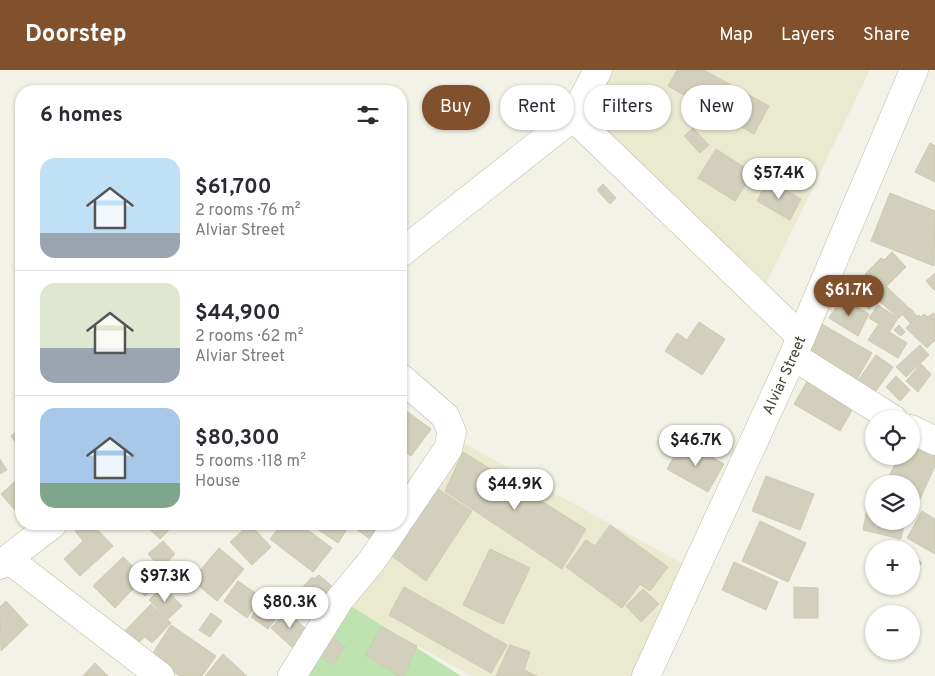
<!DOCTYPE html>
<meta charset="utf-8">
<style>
body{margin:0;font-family:Overpass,sans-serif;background:#f2f2f3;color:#2b2b33;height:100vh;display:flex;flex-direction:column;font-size:19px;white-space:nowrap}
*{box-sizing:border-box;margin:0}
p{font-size:16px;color:#7c7c81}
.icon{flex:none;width:28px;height:28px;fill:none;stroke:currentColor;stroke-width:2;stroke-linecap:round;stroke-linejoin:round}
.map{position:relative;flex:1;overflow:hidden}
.side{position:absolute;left:15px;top:15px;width:392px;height:445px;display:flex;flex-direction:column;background:#fff;border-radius:20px;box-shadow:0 1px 4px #0004}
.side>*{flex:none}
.guide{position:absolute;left:422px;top:15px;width:438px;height:45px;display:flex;gap:10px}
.tools{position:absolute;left:865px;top:340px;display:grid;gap:10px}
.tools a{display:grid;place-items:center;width:55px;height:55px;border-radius:50%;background:#fff;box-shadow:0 1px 4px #0004;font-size:25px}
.price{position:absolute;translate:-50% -42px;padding:0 11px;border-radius:18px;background:#fff;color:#222;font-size:16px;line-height:32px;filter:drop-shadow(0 1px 2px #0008)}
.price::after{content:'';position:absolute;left:50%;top:30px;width:15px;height:11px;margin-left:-8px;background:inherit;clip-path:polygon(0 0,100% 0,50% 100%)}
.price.active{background:#81502c;color:#fff}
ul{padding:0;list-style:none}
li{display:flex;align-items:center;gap:15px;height:125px;padding:0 25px}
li+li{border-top:1px solid #e1e1e2}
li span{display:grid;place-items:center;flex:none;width:140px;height:100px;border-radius:15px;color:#555}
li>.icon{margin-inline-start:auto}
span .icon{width:60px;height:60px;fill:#fffc;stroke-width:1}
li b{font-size:21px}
h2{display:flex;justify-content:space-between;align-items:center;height:60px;padding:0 25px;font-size:21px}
.tag{padding:0 18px;border-radius:22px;background:#fff;box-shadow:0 1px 4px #0004;font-size:18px;line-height:45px}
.tag.active{background:#81502c;color:#fff}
header{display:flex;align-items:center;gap:30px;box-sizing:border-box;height:70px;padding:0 25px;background:#81502c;color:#fff}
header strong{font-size:24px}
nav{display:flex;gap:28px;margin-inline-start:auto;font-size:18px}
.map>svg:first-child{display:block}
</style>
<header>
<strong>Doorstep</strong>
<nav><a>Map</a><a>Layers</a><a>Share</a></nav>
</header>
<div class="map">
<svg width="935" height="606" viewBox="0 0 935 606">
<rect width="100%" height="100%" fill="#f2f2e6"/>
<path fill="#eaead1" d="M 610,0 L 870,0 L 765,216 L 593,47 Z
M 456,369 L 685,495 L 635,606 L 472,606 L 352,540 Z"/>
<path fill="#bee3b1" d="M 340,529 L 461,606 L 292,606 Z"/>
<path fill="#d2d0bc" stroke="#cdcab0" d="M 677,0 L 704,0 L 769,36 L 754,64 L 668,16 Z
M 693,58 L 709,75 L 700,83 L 684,66 Z
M 930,73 L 935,76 L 935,112 L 915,102 Z
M 716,79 L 753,103 L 735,131 L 698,108 Z
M 768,110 L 801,129 L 790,150 L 757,131 Z
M 603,114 L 616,128 L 610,134 L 597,120 Z
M 890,123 L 935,141 L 934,196 L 871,171 Z
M 892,182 L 906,197 L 882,221 L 865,204 L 881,188 L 884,190 Z
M 935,203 L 935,221 L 926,211 Z
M 864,209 L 869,215 L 872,212 L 884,224 L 869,239 L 852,221 Z
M 887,217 L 909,238 L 899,248 L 879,231 L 885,224 L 883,222 Z
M 842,228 L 869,244 L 858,266 L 829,248 Z
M 878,235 L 898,248 L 890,261 L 869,248 Z
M 910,238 L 917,246 L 910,253 L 903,245 Z
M 933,243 L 935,245 L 935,270 L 927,278 L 906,258 L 919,245 L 921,247 L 924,244 L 928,247 Z
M 699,252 L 725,269 L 702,305 L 665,281 L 677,263 L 687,270 Z
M 820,253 L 872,283 L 853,316 L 801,286 Z
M 878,255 L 907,273 L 898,288 L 868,270 Z
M 899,255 L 905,262 L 901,266 L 894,260 Z
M 920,275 L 929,285 L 906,307 L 896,297 Z
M 876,285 L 893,297 L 871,328 L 854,316 Z
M 921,294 L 931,304 L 918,322 L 906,311 Z
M 812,303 L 858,330 L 840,361 L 794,334 Z
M 896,306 L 910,320 L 900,331 L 886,317 Z
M 401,337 L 431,359 L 411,386 L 401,379 Z
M 21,358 L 21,380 L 11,366 Z
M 911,370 L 935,382 L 935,396 L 920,429 L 911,424 L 911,414 L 886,413 L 899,386 L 911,386 Z
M 683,371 L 724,394 L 708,422 L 667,399 Z
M 463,382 L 586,459 L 562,499 L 445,421 Z
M 0,389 L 7,400 L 0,404 Z
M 766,406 L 814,424 L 800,460 L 752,441 Z
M 20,407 L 21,409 L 21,447 L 1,424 Z
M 435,417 L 472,441 L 426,511 L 389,484 Z
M 869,428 L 874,429 L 874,451 L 905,451 L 901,469 L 863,460 Z
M 922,441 L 935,449 L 935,484 L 907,468 Z
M 760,451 L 806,473 L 788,512 L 742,491 Z
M 83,454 L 92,454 L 113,476 L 80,506 L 64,489 L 83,471 L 75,461 Z
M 148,454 L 175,454 L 160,469 L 146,456 Z
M 250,454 L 271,477 L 252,495 L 230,472 Z
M 282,454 L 300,454 L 332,478 L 313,502 L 270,469 Z
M 310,454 L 338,454 L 347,459 L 338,473 Z
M 349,454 L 381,454 L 370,469 Z
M 610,455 L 668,497 L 650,521 L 640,514 L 622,538 L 566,497 L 586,470 L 595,476 Z
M 898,470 L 905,477 L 904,479 L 889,479 Z
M 163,471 L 175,484 L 161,498 L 148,484 Z
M 219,478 L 244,499 L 217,531 L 192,510 Z
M 490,479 L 530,498 L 503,554 L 463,535 Z
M 913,484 L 922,493 L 915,501 L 911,497 L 911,486 Z
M 123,487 L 144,507 L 115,538 L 93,516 Z
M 734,492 L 778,512 L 766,540 L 722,520 Z
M 319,505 L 334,518 L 318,546 L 295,526 L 312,507 L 314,509 Z
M 147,506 L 156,514 L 145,526 L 141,522 L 144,520 L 138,514 Z
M 238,511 L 261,527 L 247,548 L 224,531 Z
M 163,516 L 182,536 L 168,549 L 149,530 Z
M 404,517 L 507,575 L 491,603 L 389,545 Z
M 794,517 L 818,518 L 818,548 L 794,548 Z
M 643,519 L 659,534 L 641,552 L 626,536 Z
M 266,527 L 283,539 L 268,559 L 251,547 Z
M 6,531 L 28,555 L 1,581 L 0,537 Z
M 151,534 L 171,553 L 152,573 L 145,567 L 137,574 L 124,562 Z
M 287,541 L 308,561 L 293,578 L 271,558 Z
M 211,543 L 222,551 L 210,567 L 199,560 Z
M 171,555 L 216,586 L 202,606 L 180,606 L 151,586 Z
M 382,557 L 417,576 L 404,606 L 399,606 L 365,585 Z
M 332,568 L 345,577 L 332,595 L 320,586 Z
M 510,575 L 530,582 L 524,600 L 537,606 L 496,606 Z
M 223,584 L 247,606 L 205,606 Z
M 95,593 L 108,606 L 83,606 Z"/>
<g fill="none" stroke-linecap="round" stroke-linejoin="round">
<defs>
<g id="minor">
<path d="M 573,47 L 598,0"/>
<path d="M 401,183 L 573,47 L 801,267"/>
<path d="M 793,286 L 893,349"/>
<path d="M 401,308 L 445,346 L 452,362 L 448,379 L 401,448"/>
<path d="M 911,359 L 935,371"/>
<path d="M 8,489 L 160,606"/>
<path d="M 0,495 L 53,454"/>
<path d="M 292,606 L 340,529 L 371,492 L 397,454"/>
<path id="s1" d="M 646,606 L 793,286 L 914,0"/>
</g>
</defs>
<use href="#minor" stroke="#bcbca9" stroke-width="29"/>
<use href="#minor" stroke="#fff" stroke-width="28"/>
</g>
<g text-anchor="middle" stroke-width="4.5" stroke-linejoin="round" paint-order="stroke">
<g font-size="15" fill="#444336" stroke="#fff">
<text dy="5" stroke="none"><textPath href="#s1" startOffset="331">Alviar Street</textPath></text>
</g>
</g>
</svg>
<div class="tools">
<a><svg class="icon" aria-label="locate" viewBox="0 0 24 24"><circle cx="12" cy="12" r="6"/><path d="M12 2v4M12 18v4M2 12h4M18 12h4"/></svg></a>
<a><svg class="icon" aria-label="layers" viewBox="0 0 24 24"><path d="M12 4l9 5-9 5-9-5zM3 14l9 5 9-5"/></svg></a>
<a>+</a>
<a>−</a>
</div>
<b class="price" style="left:779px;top:130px">$57.4K</b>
<b class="price active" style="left:849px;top:247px">$61.7K</b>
<b class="price" style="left:696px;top:397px">$46.7K</b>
<b class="price" style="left:515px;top:441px">$44.9K</b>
<b class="price" style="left:165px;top:533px">$97.3K</b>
<b class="price" style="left:290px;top:559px">$80.3K</b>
<div class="guide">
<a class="tag active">Buy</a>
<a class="tag">Rent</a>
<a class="tag">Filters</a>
<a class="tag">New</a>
</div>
<section class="side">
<h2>6 homes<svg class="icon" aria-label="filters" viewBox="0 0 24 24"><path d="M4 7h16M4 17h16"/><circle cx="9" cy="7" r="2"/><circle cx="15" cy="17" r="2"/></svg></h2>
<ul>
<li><span style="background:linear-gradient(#bfe0f5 75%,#9aa5b1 0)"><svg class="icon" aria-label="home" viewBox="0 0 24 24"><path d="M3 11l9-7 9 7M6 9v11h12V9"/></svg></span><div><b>$61,700</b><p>2 rooms · 76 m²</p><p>Alviar Street</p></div></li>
<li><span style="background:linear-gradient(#dfe7d0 65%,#9aa5b1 0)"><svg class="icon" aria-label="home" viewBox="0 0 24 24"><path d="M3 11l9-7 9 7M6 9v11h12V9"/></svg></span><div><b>$44,900</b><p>2 rooms · 62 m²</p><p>Alviar Street</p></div></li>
<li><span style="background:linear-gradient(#a9c7e8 75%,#7fa58c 0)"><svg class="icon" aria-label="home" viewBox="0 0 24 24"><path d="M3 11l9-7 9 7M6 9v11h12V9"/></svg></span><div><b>$80,300</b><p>5 rooms · 118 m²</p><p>House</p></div></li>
</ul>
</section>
</div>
